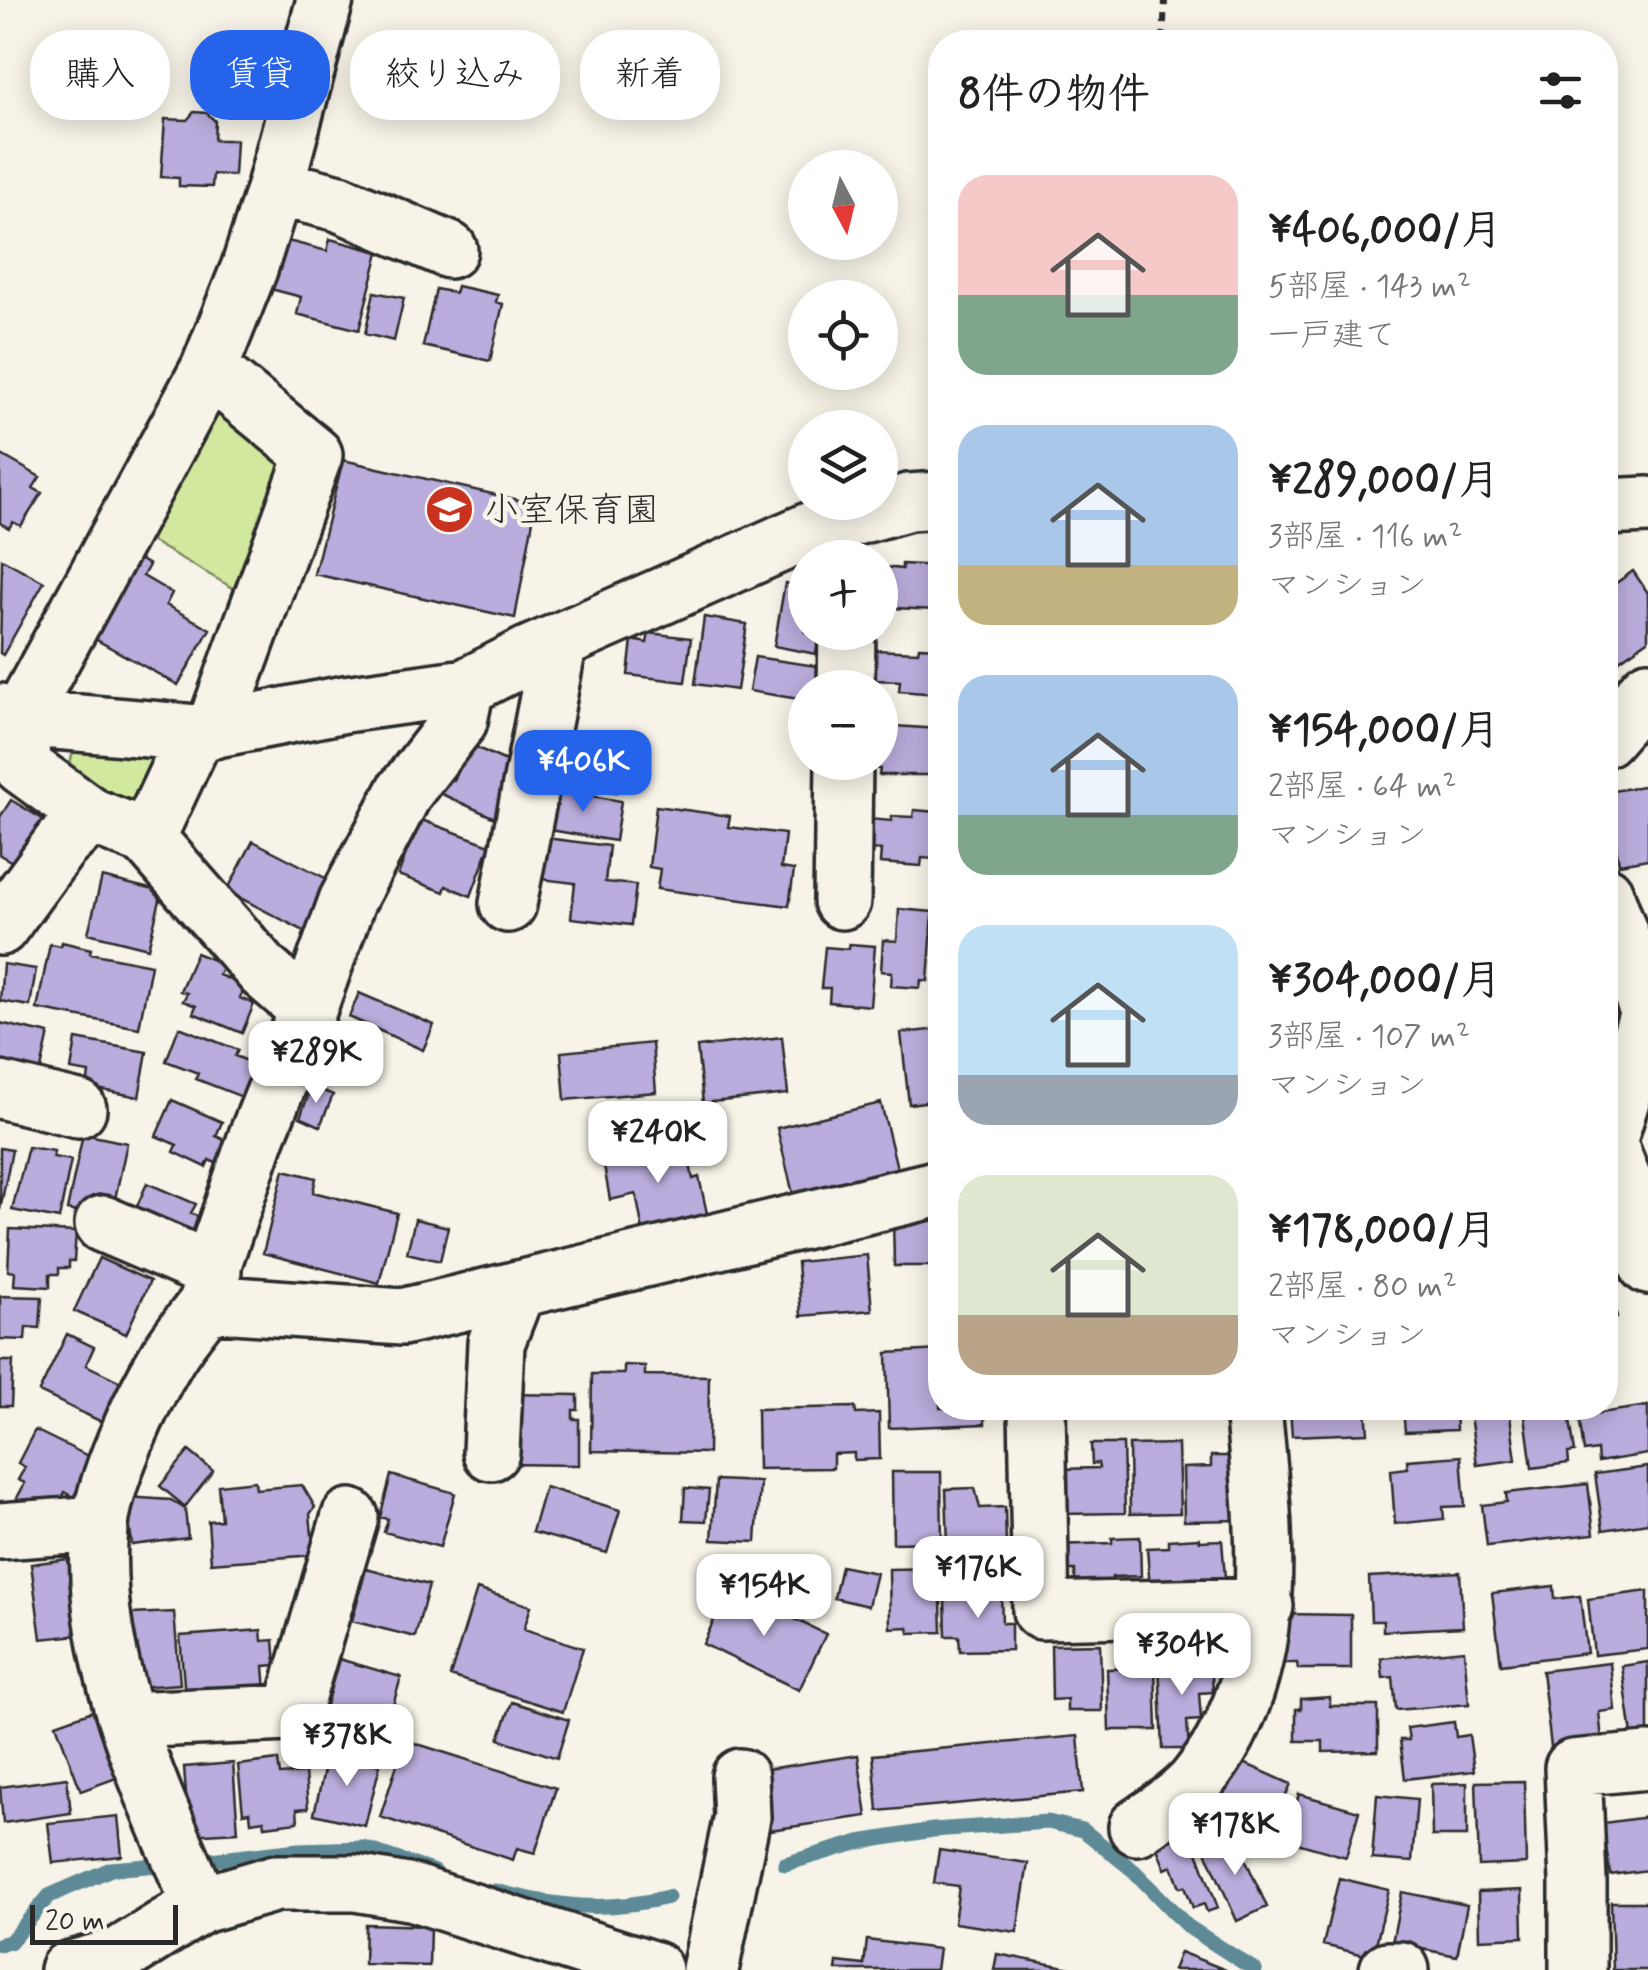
<!DOCTYPE html>
<html lang="ja">
<meta charset="utf-8">
<style>
body{margin:0;font-family:Mynerve,"Klee One",sans-serif;background:#f6f6f6;color:#222;height:100vh;display:flex;flex-direction:column;font-size:38px;white-space:nowrap}
*{box-sizing:border-box;margin:0}
p{font-size:32px;color:#767676}
.icon{flex:none;width:55px;height:55px;fill:none;stroke:currentColor;stroke-width:2;stroke-linecap:round;stroke-linejoin:round}
.map{position:relative;flex:1;overflow:hidden}
.panel{position:absolute;left:928px;top:30px;width:690px;height:1390px;display:flex;flex-direction:column;background:#fff;border-radius:40px;box-shadow:0 5px 25px #0003}
.panel>*{flex:none}
.banner{position:absolute;left:30px;top:30px;width:748px;height:90px;display:flex;gap:20px}
.needle{width:65px;rotate:173deg}
.buttons{position:absolute;left:788px;top:150px;display:grid;gap:20px}
.buttons a{display:grid;place-items:center;width:110px;height:110px;border-radius:50%;background:#fff;box-shadow:0 5px 25px #0003;font-size:50px}
.scale{position:absolute;left:30px;bottom:25px;width:148px;box-sizing:border-box;padding-left:10px;border:5px solid #2b2b2b;border-top:0;font-size:28px;line-height:35px;white-space:nowrap;color:#2b2b2b;-webkit-text-stroke:8px #f7f3e8;paint-order:stroke}
.price{position:absolute;translate:-50% -85px;padding:0 22px;border-radius:20px;background:#fff;color:#222;font-size:32px;line-height:65px;filter:drop-shadow(0 2px 5px #0008)}
.price::after{content:'';position:absolute;left:50%;top:60px;width:30px;height:22px;margin-left:-15px;background:inherit;clip-path:polygon(0 0,100% 0,50% 100%)}
.price.selected{background:#2563eb;color:#fff}
ul{padding:0;list-style:none}
li{display:flex;align-items:center;gap:30px;height:250px;padding:0 30px}
li span{display:grid;place-items:center;flex:none;width:280px;height:200px;border-radius:30px;color:#555}
li>.icon{margin-inline-start:auto}
span .icon{width:120px;height:120px;fill:#fffc;stroke-width:1}
li b{font-size:42px}
h2{display:flex;justify-content:space-between;align-items:center;height:120px;padding:0 30px;font-size:42px}
.tag{padding:0 35px;border-radius:40px;background:#fff;box-shadow:0 5px 25px #0003;font-size:35px;line-height:90px}
.tag.selected{background:#2563eb;color:#fff}
.map>svg:first-child{display:block}
</style>
<div class="map">
<svg width="1648" height="1970" viewBox="0 0 1648 1970">
<rect width="100%" height="100%" fill="#f7f3e8"/>
<filter id="ink" filterUnits="userSpaceOnUse"><feTurbulence type="fractalNoise" baseFrequency=".01" numOctaves="2"/><feDisplacementMap in="SourceGraphic" scale="20" xChannelSelector="R" yChannelSelector="G"/><feConvolveMatrix kernelMatrix="1 2 1 2 8 2 1 2 1" color-interpolation-filters="sRGB"/></filter>
<g filter="url(#ink)">
<path fill="#d1e89e" stroke="#7e8a64" stroke-width="2.5" d="M 238,409 L 297,458 L 245,595 L 137,533 L 210,412 Z
M 73,752 L 153,756 C 150,765 149,778 144,787 C 128,817 86,789 65,780 Z"/>
<g fill="none" stroke-linecap="round" stroke-linejoin="round">
<path stroke="#5d8a96" stroke-width="15" d="M 202,1861 L 298,1850 L 364,1848 L 435,1872
M 785,1864 L 860,1842 L 933,1830 L 1048,1822 L 1083,1830 L 1134,1871 L 1187,1926 L 1255,1970
M 495,1891 C 557,1907 605,1913 668,1897
M 0,1944 L 10,1942 L 49,1896 L 111,1869 L 159,1865"/>
</g>
<path fill="#baacdc" stroke="#2b2b2b" stroke-width="2.5" d="M 194,112 L 207,113 L 215,121 L 214,140 L 236,140 L 234,176 L 213,174 L 212,187 L 179,186 L 179,178 L 161,177 L 165,119 L 187,120 Z
M 330,239 L 379,252 L 359,330 L 297,314 L 301,297 L 271,289 L 284,240 L 327,251 Z
M 457,286 L 498,295 L 496,302 L 503,304 L 490,361 L 423,346 L 436,289 L 455,293 Z
M 374,292 L 404,298 L 394,341 L 365,334 Z
M 0,454 L 40,477 L 33,488 L 42,493 L 21,526 L 13,522 L 9,528 L 0,523 Z
M 343,460 L 536,504 L 515,618 L 314,574 Z
M 132,555 L 149,565 L 143,576 L 172,593 L 166,605 L 210,629 L 178,685 L 86,634 Z
M 2,559 L 44,582 L 3,655 L 0,653 Z
M 902,564 L 940,566 L 937,610 L 894,608 L 895,602 L 881,601 L 883,567 L 902,569 Z
M 1633,571 L 1648,593 L 1648,640 L 1605,670 L 1605,591 Z
M 785,583 L 805,587 L 805,632 L 820,632 L 816,654 L 774,646 Z
M 704,617 L 747,624 L 737,690 L 695,684 Z
M 649,633 L 691,638 L 685,682 L 628,675 L 632,640 L 647,643 Z
M 919,647 L 940,648 L 937,694 L 899,691 L 900,681 L 872,680 L 874,650 L 918,652 Z
M 755,657 L 823,667 L 820,688 L 805,688 L 805,700 L 749,691 Z
M 894,726 L 940,729 L 940,775 L 879,775 L 880,769 L 867,768 L 868,762 L 880,762 L 880,731 L 893,733 Z
M 579,741 L 630,748 L 629,759 L 620,759 L 616,792 L 574,787 Z
M 471,745 L 521,768 L 497,819 L 435,791 L 442,775 L 454,780 Z
M 1648,785 L 1648,859 L 1619,864 L 1607,792 Z
M 551,789 L 621,801 L 615,841 L 544,829 Z
M 11,800 L 44,820 L 16,864 L 0,855 L 0,817 Z
M 656,806 L 730,816 L 728,827 L 785,834 L 781,868 L 794,870 L 789,906 L 657,889 L 660,869 L 649,867 Z
M 914,810 L 937,812 L 934,859 L 922,858 L 921,866 L 880,863 L 881,850 L 867,849 L 869,819 L 892,821 L 892,816 L 913,817 Z
M 419,819 L 490,845 L 471,896 L 446,886 L 444,892 L 398,875 Z
M 546,838 L 609,846 L 605,882 L 636,885 L 631,925 L 571,918 L 575,883 L 541,879 Z
M 253,841 L 333,882 L 306,932 L 227,891 Z
M 102,877 L 162,892 L 148,948 L 88,933 Z
M 899,909 L 933,912 L 928,981 L 921,980 L 920,988 L 891,986 L 892,972 L 881,971 L 883,940 L 897,941 Z
M 62,942 L 91,949 L 90,953 L 151,965 L 139,1028 L 37,1009 L 50,944 L 61,946 Z
M 849,944 L 875,946 L 870,1006 L 829,1002 L 830,988 L 821,988 L 825,947 L 849,949 Z
M 196,953 L 224,964 L 219,975 L 246,986 L 240,998 L 254,1004 L 242,1033 L 193,1013 L 196,1006 L 183,1001 L 187,993 L 180,991 Z
M 3,964 L 36,969 L 30,1006 L 0,1001 Z
M 1605,987 L 1623,1029 L 1605,1037 Z
M 359,993 L 434,1025 L 423,1050 L 349,1017 Z
M 0,1023 L 49,1034 L 39,1078 L 0,1070 Z
M 179,1027 L 238,1050 L 235,1056 L 255,1064 L 242,1097 L 196,1079 L 198,1073 L 166,1061 Z
M 940,1029 L 940,1100 L 909,1104 L 901,1033 Z
M 782,1037 L 788,1094 L 703,1103 L 697,1047 Z
M 76,1039 L 147,1052 L 139,1097 L 87,1087 L 89,1073 L 71,1070 Z
M 652,1043 L 656,1092 L 565,1100 L 561,1052 Z
M 312,1086 L 333,1095 L 320,1126 L 300,1117 Z
M 172,1100 L 222,1122 L 216,1136 L 235,1144 L 225,1167 L 209,1160 L 206,1167 L 174,1152 L 177,1145 L 156,1136 Z
M 881,1103 L 897,1168 L 793,1194 L 777,1128 Z
M 83,1134 L 127,1143 L 115,1199 L 106,1197 L 101,1217 L 67,1210 Z
M 686,1144 L 693,1179 L 699,1177 L 708,1218 L 643,1231 L 636,1194 L 610,1200 L 603,1160 Z
M 28,1147 L 54,1151 L 53,1157 L 71,1160 L 59,1219 L 12,1210 Z
M 0,1148 L 12,1150 L 0,1210 Z
M 284,1170 L 316,1178 L 313,1192 L 397,1213 L 379,1283 L 263,1253 Z
M 147,1183 L 196,1204 L 191,1213 L 203,1219 L 189,1250 L 129,1225 Z
M 893,1215 L 936,1215 L 936,1266 L 894,1266 Z
M 415,1219 L 448,1227 L 440,1261 L 407,1253 Z
M 10,1229 L 76,1232 L 74,1261 L 69,1261 L 69,1268 L 59,1268 L 59,1274 L 50,1274 L 50,1287 L 14,1285 L 15,1272 L 8,1271 Z
M 1608,1247 L 1617,1318 L 1605,1319 L 1605,1248 Z
M 867,1255 L 872,1310 L 801,1316 L 797,1262 Z
M 99,1258 L 150,1281 L 126,1334 L 74,1311 Z
M 0,1296 L 42,1297 L 40,1328 L 26,1327 L 25,1340 L 0,1339 Z
M 67,1334 L 94,1347 L 86,1365 L 123,1383 L 104,1423 L 39,1392 Z
M 940,1350 L 940,1408 L 1006,1408 L 1007,1414 L 985,1415 L 985,1424 L 889,1428 L 887,1353 Z
M 0,1361 L 13,1361 L 11,1406 L 0,1406 Z
M 624,1365 L 645,1366 L 645,1375 L 709,1376 L 708,1453 L 591,1451 L 592,1374 L 624,1374 Z
M 502,1394 L 578,1395 L 578,1410 L 573,1410 L 573,1419 L 579,1419 L 579,1465 L 501,1464 Z
M 1648,1406 L 1648,1454 L 1598,1462 L 1597,1450 L 1584,1452 L 1579,1416 Z
M 855,1407 L 856,1414 L 879,1413 L 880,1459 L 854,1460 L 854,1453 L 833,1454 L 833,1468 L 758,1469 L 757,1409 Z
M 1290,1408 L 1366,1408 L 1368,1433 L 1292,1436 Z
M 1403,1408 L 1455,1408 L 1456,1430 L 1405,1432 Z
M 1469,1408 L 1509,1408 L 1516,1460 L 1477,1465 Z
M 1524,1408 L 1568,1408 L 1575,1452 L 1568,1453 L 1569,1463 L 1532,1468 Z
M 35,1430 L 94,1459 L 74,1497 L 65,1492 L 56,1511 L 48,1514 L 17,1498 L 25,1483 L 18,1480 L 25,1467 L 18,1463 Z
M 1091,1444 L 1123,1444 L 1125,1513 L 1059,1514 L 1057,1469 L 1099,1468 L 1098,1463 L 1092,1464 Z
M 1178,1444 L 1180,1513 L 1130,1514 L 1129,1445 Z
M 189,1451 L 213,1471 L 185,1507 L 160,1486 Z
M 1211,1456 L 1240,1456 L 1241,1520 L 1184,1521 L 1183,1468 L 1211,1467 Z
M 1461,1456 L 1465,1506 L 1443,1507 L 1444,1519 L 1395,1524 L 1391,1470 L 1408,1468 L 1407,1460 Z
M 1648,1467 L 1648,1523 L 1603,1530 L 1595,1474 Z
M 892,1472 L 941,1472 L 942,1542 L 893,1543 Z
M 391,1475 L 455,1493 L 440,1547 L 384,1532 L 388,1519 L 380,1517 Z
M 716,1480 L 760,1482 L 756,1542 L 712,1540 Z
M 255,1481 L 256,1489 L 302,1485 L 315,1507 L 310,1514 L 314,1555 L 211,1563 L 208,1521 L 221,1520 L 218,1485 Z
M 1588,1484 L 1594,1534 L 1487,1546 L 1482,1505 L 1507,1502 L 1506,1493 Z
M 545,1487 L 620,1510 L 607,1553 L 532,1532 Z
M 685,1488 L 709,1490 L 706,1521 L 683,1520 Z
M 975,1488 L 980,1508 L 1005,1507 L 1006,1545 L 948,1547 L 946,1489 Z
M 126,1497 L 171,1500 L 185,1509 L 188,1538 L 132,1545 Z
M 1140,1537 L 1141,1576 L 1112,1577 L 1113,1587 L 1075,1589 L 1075,1570 L 1056,1570 L 1055,1545 L 1112,1543 L 1112,1538 Z
M 1199,1538 L 1200,1541 L 1222,1540 L 1225,1578 L 1195,1580 L 1195,1586 L 1150,1589 L 1147,1548 L 1168,1547 L 1168,1540 Z
M 68,1559 L 79,1635 L 41,1639 L 31,1564 Z
M 841,1566 L 876,1573 L 868,1606 L 834,1598 Z
M 940,1568 L 942,1632 L 909,1633 L 908,1627 L 890,1628 L 889,1569 Z
M 366,1569 L 429,1585 L 415,1637 L 352,1621 Z
M 1460,1572 L 1463,1627 L 1383,1631 L 1383,1621 L 1371,1621 L 1369,1577 Z
M 1554,1586 L 1555,1599 L 1580,1596 L 1587,1653 L 1501,1664 L 1492,1593 Z
M 729,1588 L 826,1634 L 799,1690 L 703,1644 Z
M 477,1589 L 531,1606 L 524,1629 L 583,1648 L 563,1712 L 450,1676 Z
M 1001,1591 L 1002,1623 L 1011,1623 L 1011,1650 L 960,1651 L 959,1636 L 946,1636 L 945,1598 L 952,1598 L 952,1592 Z
M 1648,1591 L 1648,1649 L 1594,1655 L 1588,1599 Z
M 174,1612 L 180,1684 L 138,1687 L 132,1614 Z
M 1284,1614 L 1351,1615 L 1351,1669 L 1298,1669 L 1297,1663 L 1284,1663 Z
M 261,1630 L 262,1641 L 274,1640 L 276,1665 L 264,1666 L 266,1691 L 185,1697 L 180,1636 Z
M 1100,1644 L 1102,1711 L 1067,1711 L 1067,1699 L 1052,1700 L 1051,1645 Z
M 1464,1650 L 1469,1704 L 1396,1710 L 1393,1677 L 1383,1678 L 1381,1658 Z
M 339,1659 L 401,1677 L 387,1727 L 325,1709 Z
M 1211,1660 L 1213,1692 L 1199,1693 L 1201,1720 L 1187,1721 L 1189,1749 L 1163,1749 L 1159,1662 Z
M 1648,1662 L 1648,1740 L 1633,1742 L 1622,1666 Z
M 1610,1663 L 1615,1710 L 1599,1712 L 1602,1740 L 1551,1747 L 1542,1671 Z
M 1155,1668 L 1157,1730 L 1109,1730 L 1107,1669 Z
M 1330,1697 L 1330,1706 L 1378,1706 L 1378,1751 L 1323,1752 L 1323,1741 L 1296,1741 L 1296,1709 L 1301,1709 L 1301,1699 Z
M 512,1702 L 569,1720 L 557,1758 L 499,1739 Z
M 95,1710 L 119,1777 L 81,1791 L 56,1724 Z
M 1454,1722 L 1456,1737 L 1469,1735 L 1474,1771 L 1405,1779 L 1400,1740 L 1409,1740 L 1407,1728 Z
M 1078,1736 L 1083,1792 L 878,1811 L 873,1755 Z
M 405,1740 L 556,1788 L 535,1853 L 517,1848 L 513,1860 L 380,1817 Z
M 328,1753 L 380,1765 L 365,1826 L 314,1814 Z
M 858,1755 L 867,1816 L 763,1831 L 754,1771 Z
M 278,1760 L 280,1775 L 305,1773 L 308,1808 L 297,1809 L 298,1822 L 265,1826 L 264,1820 L 251,1822 L 250,1812 L 243,1813 L 238,1765 Z
M 1237,1760 L 1291,1784 L 1272,1826 L 1217,1802 Z
M 233,1763 L 238,1832 L 189,1835 L 184,1767 Z
M 67,1778 L 71,1813 L 3,1823 L 0,1787 Z
M 1524,1781 L 1526,1864 L 1479,1866 L 1476,1782 Z
M 1467,1783 L 1467,1836 L 1432,1836 L 1431,1784 Z
M 1299,1794 L 1359,1811 L 1346,1857 L 1286,1840 Z
M 1377,1795 L 1417,1799 L 1412,1862 L 1372,1859 Z
M 118,1816 L 122,1856 L 53,1863 L 48,1823 Z
M 1648,1817 L 1648,1870 L 1610,1875 L 1603,1823 Z
M 1186,1822 L 1218,1908 L 1207,1912 L 1204,1904 L 1193,1908 L 1185,1886 L 1180,1887 L 1172,1866 L 1165,1869 L 1152,1835 Z
M 1221,1834 L 1228,1849 L 1239,1845 L 1267,1907 L 1237,1921 L 1202,1842 Z
M 939,1850 L 1028,1863 L 1017,1932 L 954,1923 L 959,1886 L 934,1883 Z
M 1339,1878 L 1389,1890 L 1373,1957 L 1323,1945 Z
M 1522,1890 L 1523,1937 L 1479,1939 L 1478,1892 Z
M 1402,1892 L 1467,1905 L 1457,1956 L 1392,1943 Z
M 1611,1902 L 1648,1902 L 1648,1970 L 1613,1970 Z
M 365,1924 L 430,1926 L 429,1966 L 364,1964 Z
M 867,1940 L 939,1949 L 936,1970 L 836,1970 L 837,1962 L 864,1965 Z
M 1180,1952 L 1226,1970 L 1173,1970 Z
M 997,1954 L 1081,1970 L 994,1970 Z"/>
<g fill="none" stroke-linecap="round" stroke-linejoin="round">
<defs>
<path id="minor" d="M 275,187 L 339,203 L 449,250
M 209,369 L 314,455 L 214,730
M 1605,507 L 1648,505
M 846,688 L 847,632
M 0,712 L 20,718 L 196,733 L 345,704 L 466,687 L 528,655 L 816,528 L 909,502 L 940,500
M 1605,738 L 1648,689
M 147,838 L 196,733
M 1605,894 L 1648,1011
M 842,901 L 844,762
M 508,904 L 559,641
M 0,927 L 60,845 L 91,816
M 308,1010 L 347,901 L 405,791 L 459,721 L 466,687
M 0,1090 L 78,1109
M 1605,1142 L 1608,1142 L 1648,1013
M 1608,1142 L 1631,1201 L 1648,1266
M 103,1224 L 213,1271
M 207,1303 L 214,1261 L 257,1136 L 308,1010 L 264,972 L 147,838 L 91,816 L 22,766 L 20,718 L 209,369 L 249,269 L 275,187 L 325,0
M 1037,1408 L 1041,1611 L 1265,1606
M 491,1452 L 496,1343 L 517,1289
M 0,1531 L 100,1524
M 127,1720 L 292,1713 L 350,1517
M 1137,1827 C 1156,1813 1182,1799 1197,1780 C 1285,1674 1265,1535 1253,1408
M 201,1905 C 150,1787 88,1659 100,1527 C 104,1480 142,1399 167,1358 C 178,1339 194,1321 207,1303 L 402,1317 L 940,1188
M 68,1970 L 119,1956 L 201,1905 L 276,1883 L 355,1883 L 414,1893 L 654,1970
M 710,1970 L 742,1817 L 740,1777
M 1388,1970 L 1401,1970
M 1578,1970 L 1578,1881 L 1573,1768 L 1648,1761"/>
</defs>
<use href="#minor" stroke="#2b2b2b" stroke-width="62"/>
<path stroke="#2b2b2b" stroke-width="6" stroke-dasharray="10 8" stroke-linecap="butt" d="M 1163,42 L 1165,0"/>
<use href="#minor" stroke="#f7f3e8" stroke-width="55"/>
</g>
</g>
<defs>
<symbol id="school-disc" viewBox="-11 -11 22 22"><circle r="9.5" fill="#c8321e" stroke="#f7f3e8"/><path d="M0-5L7-2L0 1L-7-2ZM-4 1L0 2.5L4 1V4Q0 6-4 4Z" fill="#fff"/></symbol>
</defs>
<g fill-rule="evenodd">
<use href="#school-disc" x="422" y="482" width="55" height="55"/>
</g>
<g text-anchor="middle" stroke-width="9" stroke-linejoin="round" paint-order="stroke">
<g font-size="35" fill="#2b2b2b" stroke="#f7f3e8" text-anchor="start">
<text x="484" y="521">小室保育園</text>
</g>
</g>
</svg>
<div class="buttons">
<a><svg class="needle" viewBox="-14 -14 28 28"><path d="M0-13l5 13h-10z" fill="#e53935"/><path d="M0 13l5-13h-10z" fill="#767676"/></svg></a>
<a><svg class="icon" aria-label="locate" viewBox="0 0 24 24"><circle cx="12" cy="12" r="6"/><path d="M12 2v4M12 18v4M2 12h4M18 12h4"/></svg></a>
<a><svg class="icon" aria-label="layers" viewBox="0 0 24 24"><path d="M12 4l9 5-9 5-9-5zM3 14l9 5 9-5"/></svg></a>
<a>+</a>
<a>−</a>
</div>
<div class="scale">20 m</div>
<b class="price selected" style="left:583px;top:815px">¥406K</b>
<b class="price" style="left:316px;top:1106px">¥289K</b>
<b class="price" style="left:658px;top:1186px">¥240K</b>
<b class="price" style="left:978px;top:1621px">¥176K</b>
<b class="price" style="left:764px;top:1639px">¥154K</b>
<b class="price" style="left:1182px;top:1698px">¥304K</b>
<b class="price" style="left:347px;top:1789px">¥378K</b>
<b class="price" style="left:1235px;top:1878px">¥178K</b>
<div class="banner">
<a class="tag">購入</a>
<a class="tag selected">賃貸</a>
<a class="tag">絞り込み</a>
<a class="tag">新着</a>
</div>
<section class="panel">
<h2>8件の物件<svg class="icon" aria-label="filters" viewBox="0 0 24 24"><path d="M4 7h16M4 17h16"/><circle cx="9" cy="7" r="2"/><circle cx="15" cy="17" r="2"/></svg></h2>
<ul>
<li><span style="background:linear-gradient(#f6c9c9 60%,#7fa58c 0)"><svg class="icon" aria-label="home" viewBox="0 0 24 24"><path d="M3 11l9-7 9 7M6 9v11h12V9"/></svg></span><div><b>¥406,000/月</b><p>5部屋 · 143 m²</p><p>一戸建て</p></div></li>
<li><span style="background:linear-gradient(#a9c7e8 70%,#c2b280 0)"><svg class="icon" aria-label="home" viewBox="0 0 24 24"><path d="M3 11l9-7 9 7M6 9v11h12V9"/></svg></span><div><b>¥289,000/月</b><p>3部屋 · 116 m²</p><p>マンション</p></div></li>
<li><span style="background:linear-gradient(#a9c7e8 70%,#7fa58c 0)"><svg class="icon" aria-label="home" viewBox="0 0 24 24"><path d="M3 11l9-7 9 7M6 9v11h12V9"/></svg></span><div><b>¥154,000/月</b><p>2部屋 · 64 m²</p><p>マンション</p></div></li>
<li><span style="background:linear-gradient(#bfe0f5 75%,#9aa5b1 0)"><svg class="icon" aria-label="home" viewBox="0 0 24 24"><path d="M3 11l9-7 9 7M6 9v11h12V9"/></svg></span><div><b>¥304,000/月</b><p>3部屋 · 107 m²</p><p>マンション</p></div></li>
<li><span style="background:linear-gradient(#dfe7d0 70%,#b9a48a 0)"><svg class="icon" aria-label="home" viewBox="0 0 24 24"><path d="M3 11l9-7 9 7M6 9v11h12V9"/></svg></span><div><b>¥178,000/月</b><p>2部屋 · 80 m²</p><p>マンション</p></div></li>
</ul>
</section>
</div>
